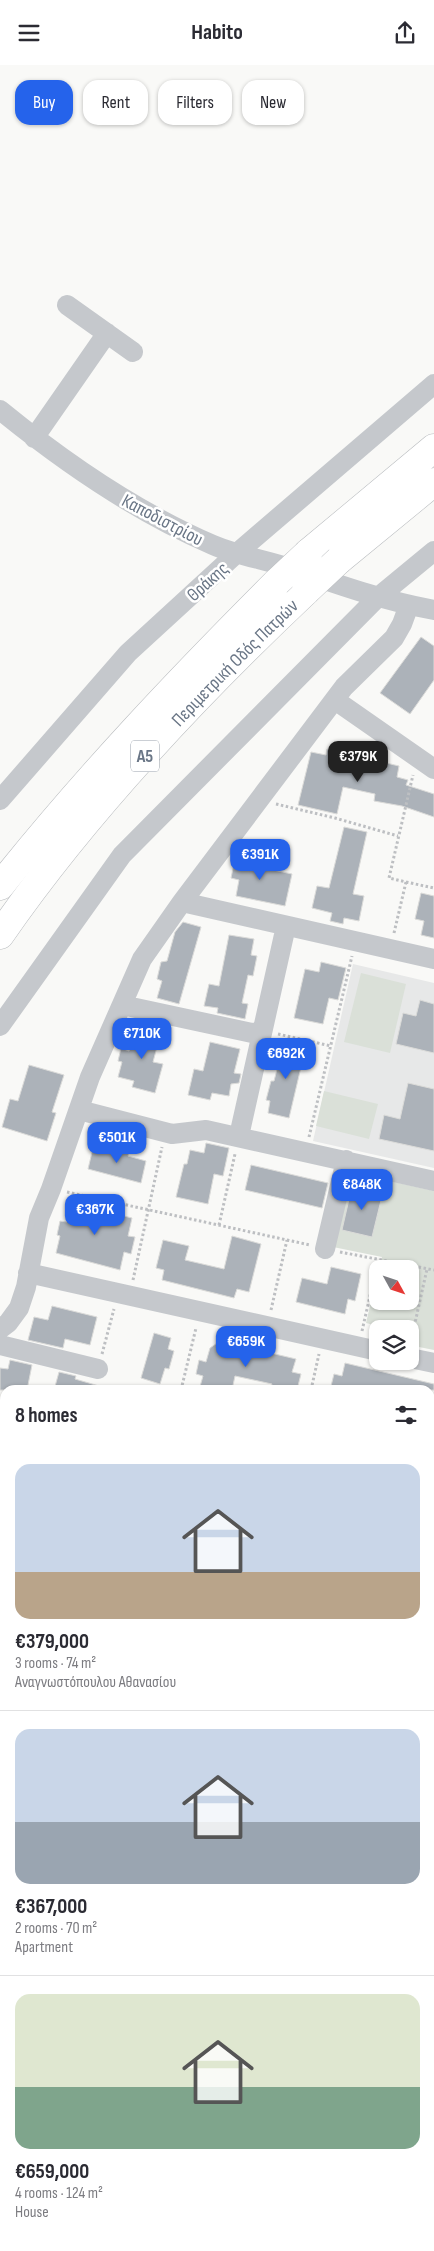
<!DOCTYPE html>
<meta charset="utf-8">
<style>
body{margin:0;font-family:"Sofia Sans Condensed",sans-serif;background:#f2f2f3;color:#2b2b33;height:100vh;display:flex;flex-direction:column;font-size:19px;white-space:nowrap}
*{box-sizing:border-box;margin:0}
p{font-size:16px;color:#7c7c81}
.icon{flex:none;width:28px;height:28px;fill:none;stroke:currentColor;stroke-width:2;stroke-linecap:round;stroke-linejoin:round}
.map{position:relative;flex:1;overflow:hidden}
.side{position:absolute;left:0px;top:1320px;width:435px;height:866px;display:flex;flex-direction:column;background:#fff;border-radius:15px 15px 0 0;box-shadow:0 1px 4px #0004}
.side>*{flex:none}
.top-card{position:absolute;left:15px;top:15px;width:405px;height:45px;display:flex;gap:10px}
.needle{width:32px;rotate:130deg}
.tools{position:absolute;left:369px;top:1195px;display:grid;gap:10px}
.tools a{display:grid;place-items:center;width:50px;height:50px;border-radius:10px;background:#fff;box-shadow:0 1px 4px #0004;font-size:25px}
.price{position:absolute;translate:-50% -42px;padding:0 11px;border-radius:10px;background:#2563eb;color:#fff;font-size:16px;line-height:32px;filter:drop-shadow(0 1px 2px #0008)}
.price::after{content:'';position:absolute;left:50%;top:30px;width:15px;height:11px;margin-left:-8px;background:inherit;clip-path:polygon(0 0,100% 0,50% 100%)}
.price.on{background:#222;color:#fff}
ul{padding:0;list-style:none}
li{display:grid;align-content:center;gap:10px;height:265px;padding:0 15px}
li+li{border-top:1px solid #e1e1e2}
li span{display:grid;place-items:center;height:155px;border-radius:15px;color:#555}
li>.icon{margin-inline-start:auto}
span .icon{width:90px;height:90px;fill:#fffc;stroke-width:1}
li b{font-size:21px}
h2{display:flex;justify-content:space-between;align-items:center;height:60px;padding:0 15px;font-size:21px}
.chip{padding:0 18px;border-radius:15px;background:#fff;box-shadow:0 1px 4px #0004;font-size:18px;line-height:45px}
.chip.on{background:#2563eb;color:#fff}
header{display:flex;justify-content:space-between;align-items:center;height:65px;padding:0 15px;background:#fff;font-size:22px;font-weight:700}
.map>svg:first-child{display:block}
</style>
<header><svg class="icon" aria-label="menu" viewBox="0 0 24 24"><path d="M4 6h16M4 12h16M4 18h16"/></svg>Habito<svg class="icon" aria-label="share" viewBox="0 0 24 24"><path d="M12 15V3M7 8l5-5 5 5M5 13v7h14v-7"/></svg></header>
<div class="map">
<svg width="434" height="2186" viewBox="0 0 434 2186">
<rect width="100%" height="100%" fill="#f9f9f7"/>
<path fill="#e7e8e8" d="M 353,899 L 434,918 L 434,1103 L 313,1076 Z"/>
<path fill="#dae0d8" d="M 361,908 L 406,919 L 390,988 L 344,977 Z
M 324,1026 L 378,1039 L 369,1074 L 316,1061 Z
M 350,1107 L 434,1126 L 434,1285 L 414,1281 L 416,1270 L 410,1269 L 410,1264 L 390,1264 L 366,1258 L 377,1211 L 378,1236 L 410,1236 L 410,1204 L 379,1204 L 382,1192 L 333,1182 Z"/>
<path fill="#acb2b9" stroke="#dbdbd9" d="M 421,572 L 434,581 L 434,615 L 410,649 L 380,628 Z
M 327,684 L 399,701 L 397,712 L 408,715 L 406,720 L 434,729 L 434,752 L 402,741 L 374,736 L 375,729 L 343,722 L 337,749 L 298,740 L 311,687 L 326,690 Z
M 344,762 L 367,767 L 353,829 L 364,831 L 359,856 L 344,853 L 343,859 L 330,856 L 332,848 L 312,843 L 317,821 L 329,823 Z
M 236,789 L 266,795 L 264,803 L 292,809 L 285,841 L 236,831 L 239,815 L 231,813 Z
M 421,828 L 434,831 L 434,873 L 421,870 L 424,856 L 415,854 Z
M 183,857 L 201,862 L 179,939 L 157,933 L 162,916 L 157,914 L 161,897 L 167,896 L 175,867 Z
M 229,870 L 254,874 L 251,890 L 257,891 L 253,911 L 248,910 L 242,938 L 248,939 L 245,954 L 217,948 L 218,943 L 204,941 L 209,919 L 219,921 Z
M 321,897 L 346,903 L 338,935 L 329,933 L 323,959 L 294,953 L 305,904 L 319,907 Z
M 420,935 L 434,939 L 434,988 L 396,979 L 403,948 L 416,951 Z
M 136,961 L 161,967 L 153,997 L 163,999 L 155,1028 L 132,1022 L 134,1016 L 118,1012 L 122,997 L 118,996 L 121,983 L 129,986 Z
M 210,977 L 240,984 L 234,1008 L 241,1009 L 239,1018 L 231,1019 L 229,1031 L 212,1028 L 210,1035 L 188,1030 L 194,1004 L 203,1006 Z
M 284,977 L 306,981 L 289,1053 L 268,1048 L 270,1036 L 266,1035 L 271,1016 L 274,1016 Z
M 29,1000 L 64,1010 L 52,1047 L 56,1048 L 47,1076 L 2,1062 L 10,1034 L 18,1036 Z
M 408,1018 L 434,1024 L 434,1086 L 379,1074 L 384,1050 L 400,1054 Z
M 206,1078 L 229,1083 L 223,1111 L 214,1109 L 208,1139 L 176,1132 L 184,1099 L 187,1099 L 190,1085 L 204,1088 Z
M 93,1083 L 110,1087 L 111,1083 L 129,1087 L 128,1091 L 146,1096 L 141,1118 L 88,1104 Z
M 251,1100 L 328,1118 L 322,1143 L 245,1125 Z
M 352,1121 L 383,1127 L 372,1172 L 342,1165 Z
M 71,1138 L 132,1153 L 128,1171 L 135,1172 L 131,1189 L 124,1187 L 120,1205 L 56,1188 L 60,1171 L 57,1170 L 60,1156 L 67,1157 Z
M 232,1171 L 261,1179 L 249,1227 L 237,1224 L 234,1233 L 162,1215 L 164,1205 L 156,1203 L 163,1175 L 189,1181 L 185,1195 L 224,1204 Z
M 331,1202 L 361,1209 L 355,1236 L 348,1234 L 345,1249 L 296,1237 L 302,1213 L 327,1219 Z
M 52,1241 L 97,1252 L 90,1280 L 65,1274 L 63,1283 L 28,1275 L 34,1252 L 48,1255 Z
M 154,1268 L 171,1273 L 168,1284 L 174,1286 L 169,1304 L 165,1303 L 160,1319 L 141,1313 Z
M 220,1276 L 296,1294 L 292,1307 L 301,1309 L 297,1325 L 270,1325 L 272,1319 L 235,1311 L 232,1325 L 199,1325 L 203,1311 L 196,1309 L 199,1295 L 206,1297 L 210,1283 Z
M 10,1295 L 32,1300 L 27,1325 L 0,1325 L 0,1303 L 8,1304 Z
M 345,1298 L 434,1319 L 434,1325 L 330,1325 L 334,1309 L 342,1311 Z
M 59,1307 L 76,1311 L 75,1314 L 99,1321 L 99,1325 L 54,1325 Z"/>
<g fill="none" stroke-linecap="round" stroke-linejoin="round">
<defs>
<g id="highway">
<path d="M 308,488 L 434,383"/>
<path d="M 339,495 L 434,417"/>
<path d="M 0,821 C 86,713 180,614 277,517"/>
<path id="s1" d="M 0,870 C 85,747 197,629 306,526"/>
</g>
</defs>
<use href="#highway" stroke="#b8bbbe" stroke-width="29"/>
<path stroke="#bdbfc2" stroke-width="3" stroke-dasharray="2.5 2.5" stroke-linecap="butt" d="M 276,739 L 335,753 L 398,771
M 406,817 L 434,823
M 394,868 L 406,817 L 389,813 L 413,710
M 278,969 L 331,981
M 309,1072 L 352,891
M 67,1127 L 310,1180
M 219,1160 L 235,1089
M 340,1187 L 434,1205
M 133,1215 L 162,1082
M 271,1245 L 287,1175
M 362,1266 L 378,1196
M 411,1276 L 427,1204
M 102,1289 L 114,1244
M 181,1325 L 196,1263
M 311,1325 L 319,1289
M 0,1352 L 5,1353"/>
<path stroke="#c5c8cc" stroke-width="20" d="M 67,240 L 133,287
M 0,345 C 65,398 136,447 213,480 C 239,491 267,495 293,504 C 339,520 385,536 434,545
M 34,373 L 107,268
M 335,635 L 434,704
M 0,735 L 128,588 L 237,488 L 434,319
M 182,837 L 434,894
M 122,940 L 252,968 L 262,967
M 0,961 L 122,790 L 377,533 L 434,486
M 79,1045 L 172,1069 L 206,1065 L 434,1116
M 239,1071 L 286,861
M 325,1184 L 346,1095
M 28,1208 L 378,1286
M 0,1264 L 8,1258 L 19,1243 L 26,1222 L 39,1153 L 51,1124 L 90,1012 L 142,894 L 182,837 L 344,622 L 394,573 L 402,559 L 409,540
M 0,1280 L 98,1304
M 410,1293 L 434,1298
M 430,1445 L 434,1427
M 430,1459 L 434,1460
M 0,1474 L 5,1474
M 430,1573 L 434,1575
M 430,1869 L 434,1860
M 293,2186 L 295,2181"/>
<use href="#highway" stroke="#fff" stroke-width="28"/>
<defs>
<path id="highway-bridge" d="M 277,517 L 308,488
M 306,526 L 339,495"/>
</defs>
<use href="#highway-bridge" stroke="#b8bbbe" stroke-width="29" stroke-linecap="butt"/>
<use href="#highway-bridge" stroke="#fff" stroke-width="28"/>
</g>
<g text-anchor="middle" stroke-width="5" stroke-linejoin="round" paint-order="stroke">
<rect fill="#fff" stroke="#979faa" stroke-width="1" x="131" y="675.5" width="28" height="31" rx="4"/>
<g font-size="18" font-weight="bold" fill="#6a7686">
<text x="145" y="697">Α5</text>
</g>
<g font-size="19" fill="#6a7686" stroke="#fff">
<text transform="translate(163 454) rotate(28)" y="7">Καποδιστρίου</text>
<text transform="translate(207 516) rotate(-42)" y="7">Θράκης</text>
<text dy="7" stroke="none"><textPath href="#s1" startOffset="360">Περιμετρική Οδός Πατρών</textPath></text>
</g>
</g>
</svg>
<div class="tools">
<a><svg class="needle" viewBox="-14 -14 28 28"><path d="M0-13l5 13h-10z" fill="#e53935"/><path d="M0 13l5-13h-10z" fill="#7c7c81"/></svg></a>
<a><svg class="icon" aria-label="layers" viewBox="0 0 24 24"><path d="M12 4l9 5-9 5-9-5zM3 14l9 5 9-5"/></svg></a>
</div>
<b class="price on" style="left:358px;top:718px">€379K</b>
<b class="price" style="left:260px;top:816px">€391K</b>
<b class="price" style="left:142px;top:995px">€710K</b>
<b class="price" style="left:286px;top:1015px">€692K</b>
<b class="price" style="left:117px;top:1099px">€501K</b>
<b class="price" style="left:362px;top:1146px">€848K</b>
<b class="price" style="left:95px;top:1171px">€367K</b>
<b class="price" style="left:246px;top:1303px">€659K</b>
<div class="top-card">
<a class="chip on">Buy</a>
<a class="chip">Rent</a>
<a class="chip">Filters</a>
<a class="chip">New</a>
</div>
<section class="side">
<h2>8 homes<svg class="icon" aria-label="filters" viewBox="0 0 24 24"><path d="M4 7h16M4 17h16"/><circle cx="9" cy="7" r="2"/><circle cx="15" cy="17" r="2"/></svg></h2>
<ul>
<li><span style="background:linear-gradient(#c9d6e8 70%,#b9a48a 0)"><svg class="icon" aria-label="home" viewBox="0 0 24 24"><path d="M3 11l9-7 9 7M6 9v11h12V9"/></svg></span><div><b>€379,000</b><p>3 rooms · 74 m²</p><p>Αναγνωστόπουλου Αθανασίου</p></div></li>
<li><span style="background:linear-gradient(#c9d6e8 60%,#9aa5b1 0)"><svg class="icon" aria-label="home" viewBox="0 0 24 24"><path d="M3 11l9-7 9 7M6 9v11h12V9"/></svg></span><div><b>€367,000</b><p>2 rooms · 70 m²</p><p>Apartment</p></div></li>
<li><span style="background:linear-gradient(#dfe7d0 60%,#7fa58c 0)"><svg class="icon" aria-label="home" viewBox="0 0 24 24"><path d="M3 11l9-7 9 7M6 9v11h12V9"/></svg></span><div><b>€659,000</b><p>4 rooms · 124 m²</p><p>House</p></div></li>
</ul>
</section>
</div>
